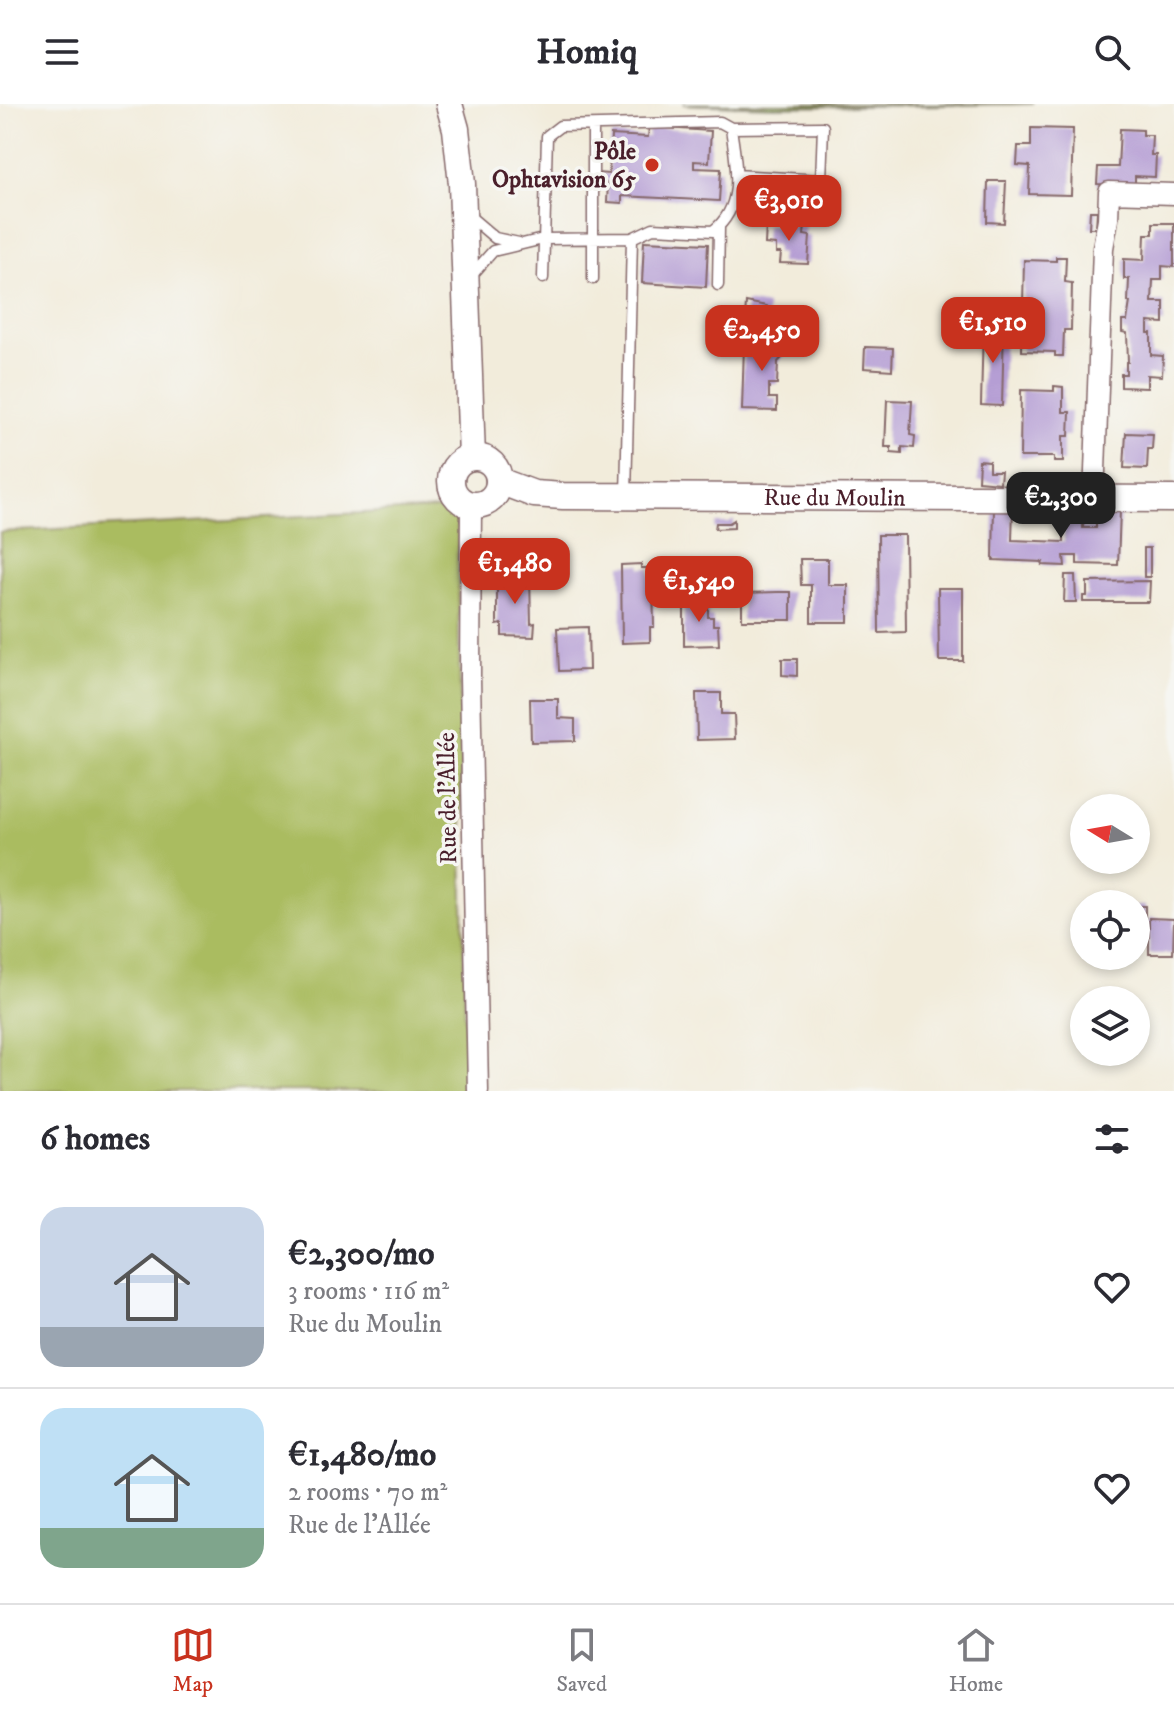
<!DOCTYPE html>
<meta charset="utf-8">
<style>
body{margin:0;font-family:"IM FELL DW Pica",serif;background:#f2f2f3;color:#2b2b33;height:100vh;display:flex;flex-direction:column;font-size:30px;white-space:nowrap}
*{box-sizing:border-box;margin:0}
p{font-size:26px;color:#7c7c81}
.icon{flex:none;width:44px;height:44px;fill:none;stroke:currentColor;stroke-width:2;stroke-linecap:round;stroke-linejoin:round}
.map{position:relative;height:987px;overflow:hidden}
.details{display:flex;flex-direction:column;background:#fff;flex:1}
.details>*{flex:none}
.needle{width:52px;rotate:281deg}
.fabs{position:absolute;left:1070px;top:690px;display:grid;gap:16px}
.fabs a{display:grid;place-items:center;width:80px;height:80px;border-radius:50%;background:#fff;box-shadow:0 4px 12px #0003;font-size:40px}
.price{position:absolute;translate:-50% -68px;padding:0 18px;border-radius:16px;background:#c8321e;color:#fff;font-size:26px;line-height:52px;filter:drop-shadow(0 2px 4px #0008)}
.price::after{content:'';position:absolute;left:50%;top:48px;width:24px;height:18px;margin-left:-12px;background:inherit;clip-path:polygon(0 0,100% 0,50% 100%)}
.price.on{background:#222;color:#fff}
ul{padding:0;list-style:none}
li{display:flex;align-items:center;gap:24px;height:200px;padding:0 40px}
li+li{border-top:2px solid #e1e1e2}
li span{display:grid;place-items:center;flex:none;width:224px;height:160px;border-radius:24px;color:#555}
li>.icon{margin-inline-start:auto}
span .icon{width:96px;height:96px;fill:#fffc;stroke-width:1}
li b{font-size:34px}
h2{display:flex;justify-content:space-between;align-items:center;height:96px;padding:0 40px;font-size:34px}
header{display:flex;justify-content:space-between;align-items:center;height:104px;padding:0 40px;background:#fff;font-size:36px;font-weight:800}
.tab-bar{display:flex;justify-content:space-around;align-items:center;height:112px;border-top:2px solid #e1e1e2;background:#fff;font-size:22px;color:#7c7c81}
.tab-bar a{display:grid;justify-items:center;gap:4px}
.tab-bar .on{color:#c8321e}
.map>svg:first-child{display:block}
</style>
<header><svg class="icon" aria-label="menu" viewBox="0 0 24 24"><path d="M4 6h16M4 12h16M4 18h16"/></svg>Homiq<svg class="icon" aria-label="search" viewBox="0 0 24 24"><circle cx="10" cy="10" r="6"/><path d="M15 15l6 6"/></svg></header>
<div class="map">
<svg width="1174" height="987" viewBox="0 0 1174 987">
<rect width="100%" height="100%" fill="#f6f6f2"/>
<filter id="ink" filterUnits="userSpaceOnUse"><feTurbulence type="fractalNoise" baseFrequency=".0125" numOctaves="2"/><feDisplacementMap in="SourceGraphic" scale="16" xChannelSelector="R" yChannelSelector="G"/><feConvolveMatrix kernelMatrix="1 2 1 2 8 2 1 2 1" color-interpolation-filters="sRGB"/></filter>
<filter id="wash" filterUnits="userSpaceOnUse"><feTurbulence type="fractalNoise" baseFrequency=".006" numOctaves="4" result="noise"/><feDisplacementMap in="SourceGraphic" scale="32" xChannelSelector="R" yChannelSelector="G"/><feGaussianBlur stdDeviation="1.8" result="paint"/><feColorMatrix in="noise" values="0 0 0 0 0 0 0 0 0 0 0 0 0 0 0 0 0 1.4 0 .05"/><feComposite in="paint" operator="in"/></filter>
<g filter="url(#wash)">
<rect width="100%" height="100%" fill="#f2ecdb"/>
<path fill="#aabc60" stroke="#7a6e46" stroke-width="2" d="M 457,404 L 466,987 L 0,987 L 0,428 Z"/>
<path fill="#87a456" stroke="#686240" stroke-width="2" d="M 683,0 L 1033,0 L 774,3 Z"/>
<g id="blocks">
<path fill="#b59ed4" d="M 649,23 L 711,27 L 709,58 L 694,57 L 694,64 L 721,65 L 719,97 L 622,92 L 622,99 L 607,98 L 608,79 L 597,79 L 597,69 L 609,70 L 611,31 L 648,33 Z
M 1031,24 L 1073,25 L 1071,91 L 1029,90 L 1030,62 L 1017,61 L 1018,42 L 1031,42 Z
M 1120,25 L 1143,26 L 1143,31 L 1152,31 L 1151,51 L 1156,51 L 1155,73 L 1135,72 L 1135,81 L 1097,80 L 1098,63 L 1118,63 Z
M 988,77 L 1006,77 L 1004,119 L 987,118 Z
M 1090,107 L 1097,107 L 1096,124 L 1089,124 Z
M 1153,119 L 1174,119 L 1174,163 L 1162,162 L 1162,176 L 1153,176 L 1152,198 L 1164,198 L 1164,219 L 1148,218 L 1148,229 L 1151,229 L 1151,251 L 1163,252 L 1162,272 L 1147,271 L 1147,284 L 1121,283 L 1121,270 L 1126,270 L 1126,258 L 1128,258 L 1127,229 L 1122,228 L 1122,217 L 1127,217 L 1130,198 L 1128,198 L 1129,175 L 1124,175 L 1124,155 L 1144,156 L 1145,130 L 1153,130 Z
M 766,121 L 805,122 L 804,131 L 810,132 L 808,160 L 780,159 L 781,149 L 776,149 L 776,141 L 765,140 Z
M 644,137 L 708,140 L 706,183 L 642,179 Z
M 1056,153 L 1066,153 L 1065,178 L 1072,179 L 1071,226 L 1064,226 L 1063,252 L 1055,252 L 1055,248 L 1022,247 L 1024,156 L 1056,157 Z
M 746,198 L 767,202 L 767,215 L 745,216 Z
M 983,221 L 1004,221 L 1002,302 L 981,301 Z
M 774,227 L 792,243 L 778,258 L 777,280 L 769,280 L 769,294 L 777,294 L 777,307 L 742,306 L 744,241 L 755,243 Z
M 865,243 L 893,244 L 892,266 L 864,264 Z
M 1054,282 L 1063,283 L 1063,308 L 1070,308 L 1069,332 L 1063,332 L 1063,358 L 1054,358 L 1054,353 L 1020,353 L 1021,286 L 1054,287 Z
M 887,296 L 912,297 L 910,331 L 915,332 L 914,344 L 902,343 L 902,350 L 891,349 L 891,343 L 885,343 Z
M 1126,329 L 1153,330 L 1152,345 L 1148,345 L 1147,365 L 1124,364 Z
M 979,356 L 989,357 L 989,367 L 1001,367 L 1000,379 L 978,377 Z
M 994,403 L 1013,403 L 1012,436 L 1064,438 L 1064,405 L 1084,405 L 1083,424 L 1096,424 L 1096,406 L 1120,406 L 1118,461 L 1077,460 L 1077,452 L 1064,452 L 1065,462 L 1042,461 L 1043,458 L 993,456 Z
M 734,416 L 734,424 L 715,425 L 716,419 L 729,419 Z
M 878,431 L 905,431 L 906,528 L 879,529 Z
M 1144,444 L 1150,444 L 1150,473 L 1144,473 Z
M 800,455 L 828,455 L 828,481 L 848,481 L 848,518 L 811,518 L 811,481 L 801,481 Z
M 641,460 L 641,464 L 650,464 L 650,478 L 653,478 L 654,523 L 650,523 L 650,538 L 622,539 L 621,461 Z
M 1065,471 L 1075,471 L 1076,498 L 1064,498 Z
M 497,472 L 530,472 L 531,520 L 535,519 L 534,533 L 502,532 L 502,520 L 497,521 Z
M 1150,477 L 1149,498 L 1083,498 L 1083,492 L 1087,492 L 1087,478 Z
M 938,484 L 963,484 L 963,557 L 939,557 Z
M 778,488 L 791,488 L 791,516 L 742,516 L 742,489 Z
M 684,495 L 708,495 L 708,513 L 713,513 L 713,521 L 718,521 L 719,541 L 684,542 Z
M 588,523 L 589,566 L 559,567 L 557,524 Z
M 782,555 L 797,555 L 797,572 L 782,571 Z
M 696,589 L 721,589 L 721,610 L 734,610 L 735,635 L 697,636 Z
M 530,595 L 558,595 L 558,614 L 575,615 L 575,637 L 531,638 Z
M 1136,802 L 1145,802 L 1145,822 L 1136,822 Z
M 1149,814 L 1174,815 L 1173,850 L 1149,850 Z"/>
</g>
</g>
<g filter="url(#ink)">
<use href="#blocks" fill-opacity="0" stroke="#856769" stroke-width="2"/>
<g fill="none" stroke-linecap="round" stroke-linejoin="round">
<defs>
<path id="service" d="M 731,24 L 823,23 L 821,76 L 736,71
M 468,111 L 495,134 L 519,139
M 471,172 L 493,147 L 543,135 L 632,134 L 653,124 L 713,127 C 746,101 736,61 731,24 L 720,18 L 560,22 L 547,32 L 543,174
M 593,175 L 593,22
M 718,181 L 719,123
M 626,392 L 632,134"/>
<path id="minor" d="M 1094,395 L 1103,144 L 1108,115 L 1109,88 L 1174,90
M 471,401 L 470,573 L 478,987"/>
<g id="tertiary">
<path d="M 449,0 L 456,25 L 462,80 L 472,353"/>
<circle cx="475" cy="377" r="24"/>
<path id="s1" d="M 499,377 L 534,390 L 563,392 L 1174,395"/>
</g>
</defs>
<use href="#service" stroke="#856769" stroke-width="13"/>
<use href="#minor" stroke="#856769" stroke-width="23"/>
<use href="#tertiary" stroke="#856769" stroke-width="29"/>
<use href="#service" stroke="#fff" stroke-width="10"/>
<use href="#minor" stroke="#fff" stroke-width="20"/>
<use href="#tertiary" stroke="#fff" stroke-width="26"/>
</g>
</g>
<circle fill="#c8321e" stroke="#f6f6f2" stroke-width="3" cx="652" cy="61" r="8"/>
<g text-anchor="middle" stroke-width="7" stroke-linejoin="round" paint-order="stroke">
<g font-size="24" font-weight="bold" fill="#4a1f2b" stroke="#f6f6f2" text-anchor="end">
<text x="636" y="55">Pôle<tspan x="636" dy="28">Ophtavision 65</tspan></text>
</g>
<g font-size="24" fill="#4a1f2b" stroke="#f6f6f2">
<text dy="8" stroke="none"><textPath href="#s1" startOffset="338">Rue du Moulin</textPath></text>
<text transform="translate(447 694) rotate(-91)" y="8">Rue de l'Allée</text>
</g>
</g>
</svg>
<div class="fabs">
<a><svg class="needle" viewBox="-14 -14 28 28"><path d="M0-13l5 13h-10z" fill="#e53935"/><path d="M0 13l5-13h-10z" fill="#7c7c81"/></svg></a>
<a><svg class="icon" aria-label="locate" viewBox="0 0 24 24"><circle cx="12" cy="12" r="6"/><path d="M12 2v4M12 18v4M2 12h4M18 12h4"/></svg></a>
<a><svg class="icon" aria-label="layers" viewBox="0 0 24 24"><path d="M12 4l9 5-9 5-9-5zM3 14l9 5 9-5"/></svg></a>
</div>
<b class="price" style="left:789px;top:139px">€3,010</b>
<b class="price" style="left:993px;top:261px">€1,510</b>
<b class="price" style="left:762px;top:269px">€2,450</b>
<b class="price on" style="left:1061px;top:436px">€2,300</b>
<b class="price" style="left:515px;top:502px">€1,480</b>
<b class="price" style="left:699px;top:520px">€1,540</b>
</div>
<section class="details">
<h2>6 homes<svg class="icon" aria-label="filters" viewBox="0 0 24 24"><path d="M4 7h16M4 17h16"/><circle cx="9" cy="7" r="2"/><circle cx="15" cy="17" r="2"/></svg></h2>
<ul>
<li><span style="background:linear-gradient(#c9d6e8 75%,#9aa5b1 0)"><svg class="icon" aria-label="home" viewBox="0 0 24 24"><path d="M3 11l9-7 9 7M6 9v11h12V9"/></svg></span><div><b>€2,300/mo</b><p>3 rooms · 116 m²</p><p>Rue du Moulin</p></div><svg class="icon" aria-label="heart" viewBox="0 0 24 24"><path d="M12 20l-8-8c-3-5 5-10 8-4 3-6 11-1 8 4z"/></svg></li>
<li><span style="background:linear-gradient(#bfe0f5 75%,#7fa58c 0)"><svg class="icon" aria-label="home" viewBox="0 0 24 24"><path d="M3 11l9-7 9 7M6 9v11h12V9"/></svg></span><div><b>€1,480/mo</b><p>2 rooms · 70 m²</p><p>Rue de l'Allée</p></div><svg class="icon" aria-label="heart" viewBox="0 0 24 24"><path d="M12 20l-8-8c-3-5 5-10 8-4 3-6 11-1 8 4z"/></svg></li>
</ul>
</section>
<nav class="tab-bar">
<a class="on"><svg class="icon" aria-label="map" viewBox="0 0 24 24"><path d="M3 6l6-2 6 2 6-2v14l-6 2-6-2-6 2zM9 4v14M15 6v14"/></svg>Map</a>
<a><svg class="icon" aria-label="saved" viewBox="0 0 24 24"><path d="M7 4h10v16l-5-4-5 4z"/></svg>Saved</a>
<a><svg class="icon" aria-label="home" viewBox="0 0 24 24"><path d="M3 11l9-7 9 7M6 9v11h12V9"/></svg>Home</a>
</nav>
